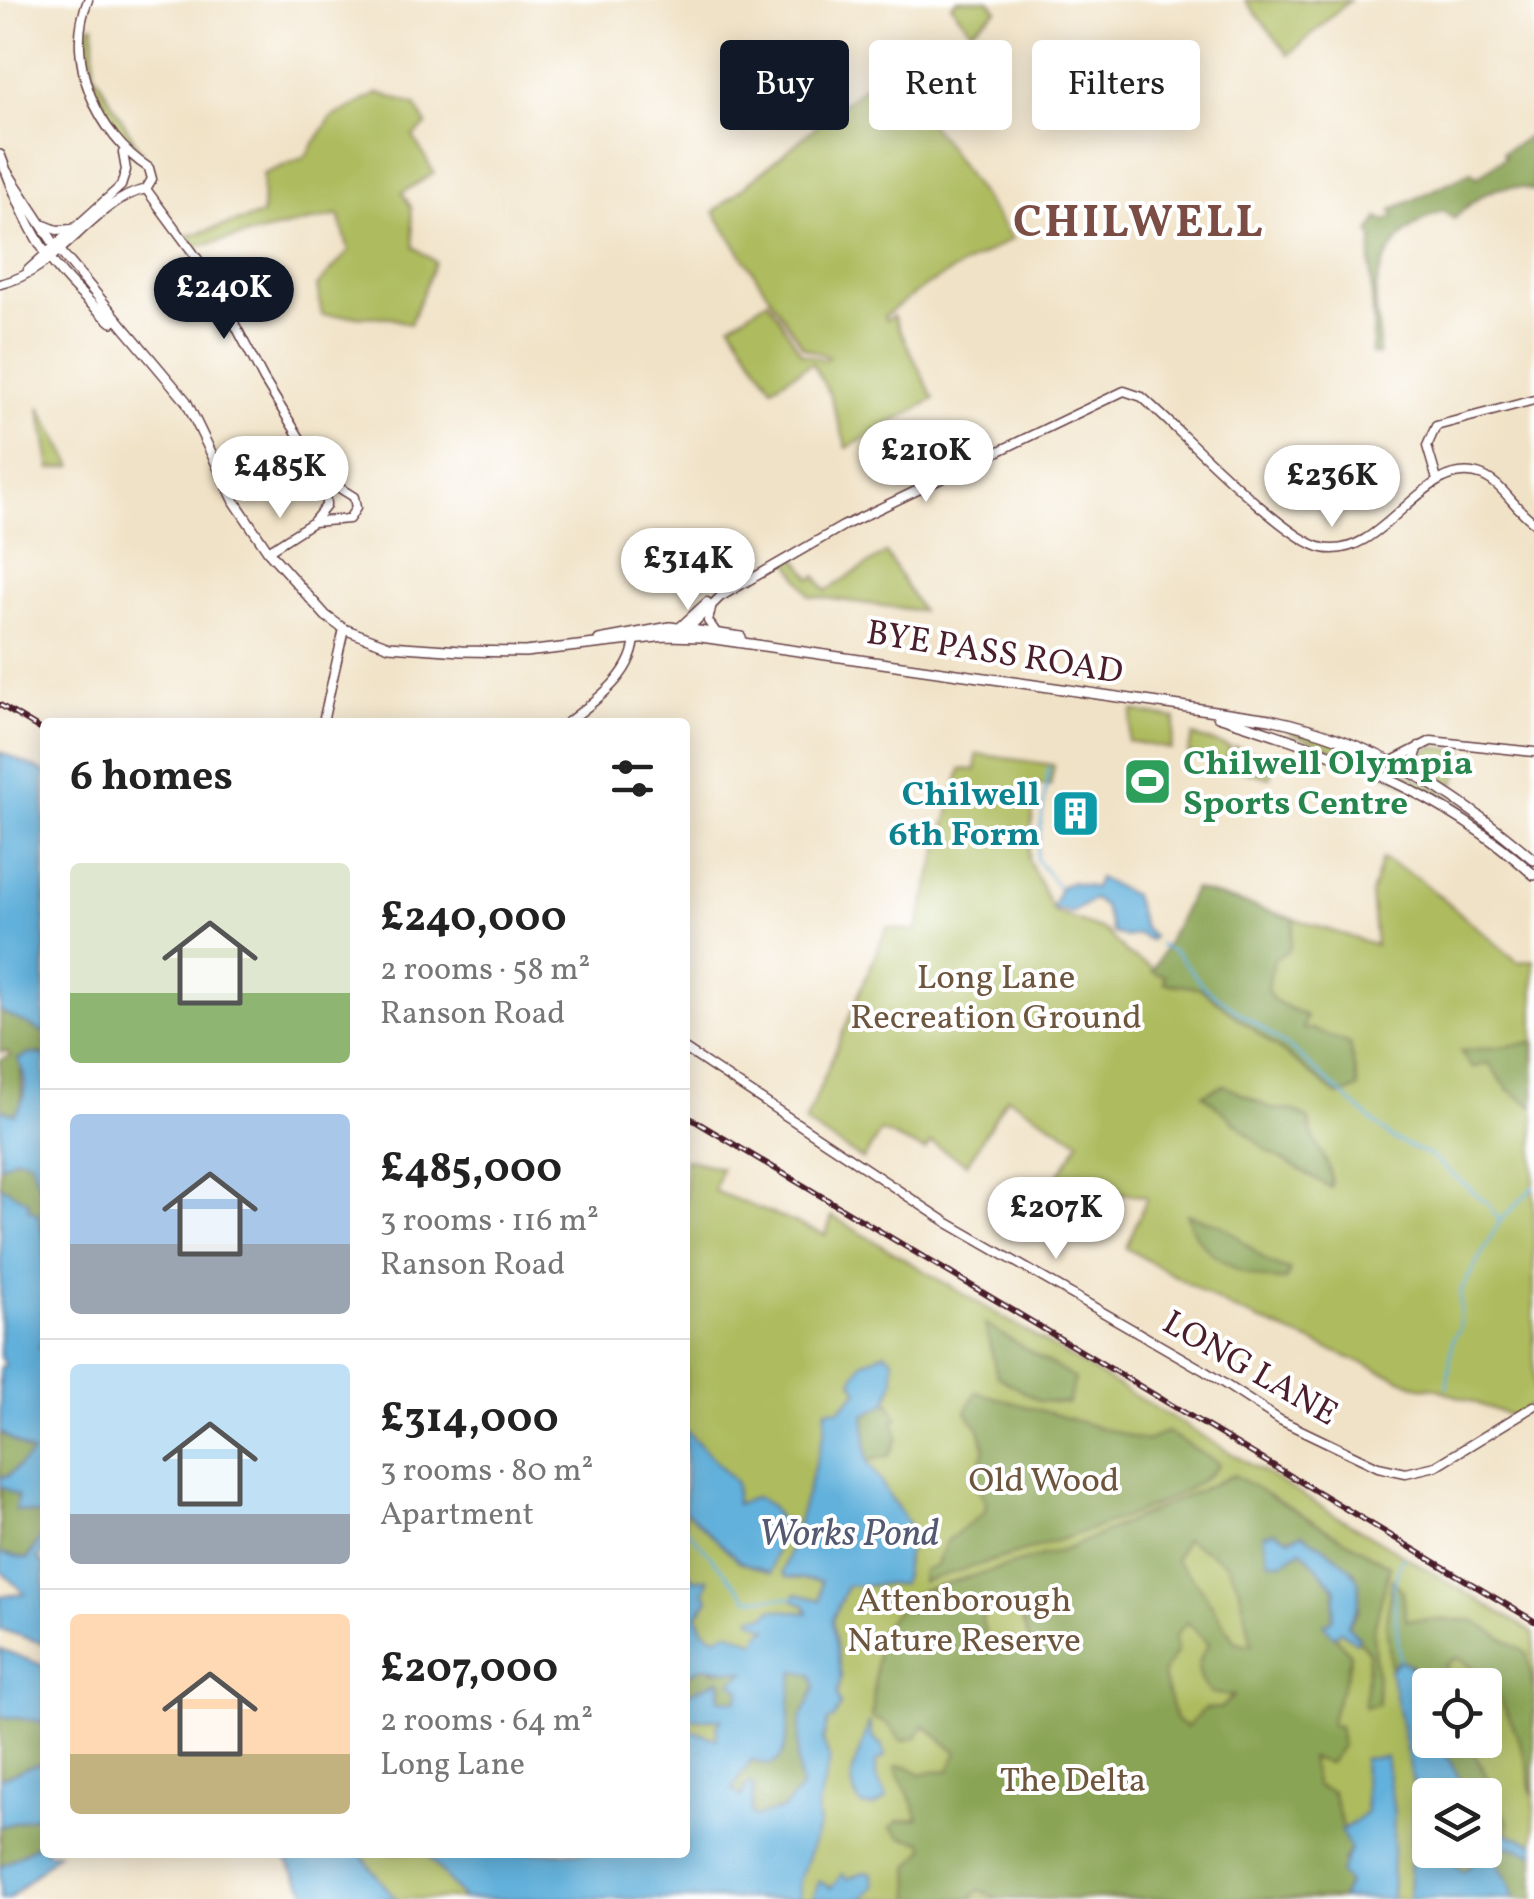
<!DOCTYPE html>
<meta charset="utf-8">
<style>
body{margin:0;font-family:Vollkorn,serif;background:#f2f2f2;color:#222;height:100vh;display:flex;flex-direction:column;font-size:38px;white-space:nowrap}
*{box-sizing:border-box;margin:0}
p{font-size:32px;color:#767676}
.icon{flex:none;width:55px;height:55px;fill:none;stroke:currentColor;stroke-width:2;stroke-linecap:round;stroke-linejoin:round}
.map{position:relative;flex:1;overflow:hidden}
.details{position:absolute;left:40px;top:718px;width:650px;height:1140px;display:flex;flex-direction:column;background:#fff;border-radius:10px;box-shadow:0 5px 25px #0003}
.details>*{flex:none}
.banner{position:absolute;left:720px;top:40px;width:662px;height:90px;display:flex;gap:20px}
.buttons{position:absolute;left:1412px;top:1668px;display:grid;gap:20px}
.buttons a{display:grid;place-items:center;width:90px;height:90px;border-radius:10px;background:#fff;box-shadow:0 5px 25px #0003;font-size:50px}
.price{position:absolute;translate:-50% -85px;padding:0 22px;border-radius:35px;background:#fff;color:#222;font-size:32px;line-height:65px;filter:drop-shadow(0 2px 5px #0008)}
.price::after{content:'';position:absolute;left:50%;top:60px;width:30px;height:22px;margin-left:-15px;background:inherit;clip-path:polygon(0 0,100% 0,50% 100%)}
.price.selected{background:#111827;color:#fff}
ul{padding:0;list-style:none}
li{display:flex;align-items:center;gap:30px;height:250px;padding:0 30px}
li+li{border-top:2px solid #e0e0e0}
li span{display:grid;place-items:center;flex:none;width:280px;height:200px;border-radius:10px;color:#555}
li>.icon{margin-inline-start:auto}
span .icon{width:120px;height:120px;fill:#fffc;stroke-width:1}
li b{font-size:42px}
h2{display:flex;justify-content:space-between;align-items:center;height:120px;padding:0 30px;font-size:42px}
.pill{padding:0 35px;border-radius:10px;background:#fff;box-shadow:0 5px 25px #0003;font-size:35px;line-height:90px}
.pill.selected{background:#111827;color:#fff}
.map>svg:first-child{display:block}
</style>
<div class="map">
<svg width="1534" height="1899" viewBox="0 0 1534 1899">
<rect width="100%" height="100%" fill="#fff"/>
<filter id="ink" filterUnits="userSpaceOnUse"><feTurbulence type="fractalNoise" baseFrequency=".01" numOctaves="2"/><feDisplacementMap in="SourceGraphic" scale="20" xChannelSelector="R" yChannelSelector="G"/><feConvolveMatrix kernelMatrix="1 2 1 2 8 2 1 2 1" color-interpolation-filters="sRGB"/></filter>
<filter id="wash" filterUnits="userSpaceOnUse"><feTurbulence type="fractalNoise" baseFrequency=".0048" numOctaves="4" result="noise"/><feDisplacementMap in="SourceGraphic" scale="40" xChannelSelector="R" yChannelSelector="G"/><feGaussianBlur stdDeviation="2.25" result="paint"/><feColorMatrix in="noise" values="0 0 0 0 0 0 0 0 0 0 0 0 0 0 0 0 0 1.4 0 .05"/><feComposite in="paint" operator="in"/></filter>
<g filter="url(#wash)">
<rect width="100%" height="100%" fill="#f0e2c6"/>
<path fill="#aebc5e" stroke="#7c6e44" stroke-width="2.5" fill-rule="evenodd" d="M 957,0 L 989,0 L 997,10 L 971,30 L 951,5 Z
M 1245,0 L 1350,0 L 1289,55 Z
M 90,25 L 94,25 L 94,72 L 145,159 C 111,148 74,57 90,25 Z
M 884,70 L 940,136 L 1012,239 L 927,285 L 884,316 L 886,320 L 893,316 L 934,399 L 847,448 L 830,395 L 812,363 L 772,387 L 731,324 L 768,300 L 801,353 L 824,360 L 829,357 L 803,347 L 714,212 Z
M 379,93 L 415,105 L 427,125 L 413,136 L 434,173 L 402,193 L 411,207 L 414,247 L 435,262 L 410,324 L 388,317 L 322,315 L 317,286 L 349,251 L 339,215 L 195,247 L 187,236 L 262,215 L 263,174 L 305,157 L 331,118 Z
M 40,407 L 73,466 L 51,469 Z
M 886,553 L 921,611 L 810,596 L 789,562 L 797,558 L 811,579 L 816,576 L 826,591 Z
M 1133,711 L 1176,719 L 1171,749 L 1128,741 Z
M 1292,727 L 1363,751 L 1440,790 L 1526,858 L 1534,870 C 1462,808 1381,765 1291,733 Z
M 1193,736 L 1230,747 L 1225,764 L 1188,753 Z
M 1235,747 L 1275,759 L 1270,778 L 1229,766 Z
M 1432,747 L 1465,751 L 1454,785 L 1420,762 L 1422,753 Z
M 977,754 L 1054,765 L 1050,786 L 1036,785 L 1028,859 L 1054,912 L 1106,931 L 1126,953 L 1165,976 L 1164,983 L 1200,988 L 1238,1015 L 1266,989 L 1274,959 L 1289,950 L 1295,919 L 1376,945 L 1371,895 L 1382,859 L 1418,878 L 1518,962 L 1534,960 L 1534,1402 L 1514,1417 L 1435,1388 L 1420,1387 L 1234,1310 L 1126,1248 L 1147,1197 L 1122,1193 L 1109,1219 L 1084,1210 L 1086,1202 L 1053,1184 L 1080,1141 L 1007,1097 L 967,1164 L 931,1143 L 925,1151 L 881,1131 L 863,1160 L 805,1123 L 887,927 L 916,932 L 961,769 L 976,770 Z
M 685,1159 L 721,1168 L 714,1191 L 826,1235 L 832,1216 L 1534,1633 L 1534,1899 L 395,1899 L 360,1853 L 685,1852 ZM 1430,1685 L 1485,1685 L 1485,1740 L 1430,1740 ZM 1430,1795 L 1485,1795 L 1485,1850 L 1430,1850 Z"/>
<path fill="#8aa455" stroke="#6a6240" stroke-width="2.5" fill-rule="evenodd" d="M 1534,134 L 1534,191 C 1501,179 1477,195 1454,219 L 1442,211 C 1406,224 1380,254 1376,292 C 1374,314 1382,333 1378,355 L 1371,354 C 1378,317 1366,278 1373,239 L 1370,233 L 1378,218 L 1385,221 L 1394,216 L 1392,210 L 1471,172 L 1477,177 L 1505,157 L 1503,152 Z
M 1194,889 L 1295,919 L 1289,950 L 1274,959 L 1267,990 L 1274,1001 L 1306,1016 L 1303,1030 L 1312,1029 L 1350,1044 L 1358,1088 L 1339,1096 L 1200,988 L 1164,983 L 1165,976 L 1152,972 Z
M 0,1011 L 45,1033 L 45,1055 L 39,1053 L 21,1064 L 22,1107 L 14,1114 L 0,1109 L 0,1060 L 10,1056 L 7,1051 L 0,1052 Z
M 1534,1043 L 1534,1107 L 1508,1089 L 1488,1063 L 1472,1068 L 1460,1051 Z
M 1224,1085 L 1272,1109 L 1295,1111 L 1309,1120 C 1312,1149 1334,1159 1331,1188 L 1266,1150 L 1203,1094 Z
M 16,1157 L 30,1160 C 42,1188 45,1209 45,1240 L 28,1206 L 0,1186 L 0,1166 Z
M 1187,1214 C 1200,1219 1212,1220 1224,1227 C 1250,1243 1259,1263 1290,1270 L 1286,1280 C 1249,1282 1195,1255 1187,1214 Z
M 985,1324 L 1075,1379 L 1068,1403 L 1039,1401 L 997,1376 Z
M 976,1392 L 1147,1441 L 1167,1432 L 1219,1464 C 1192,1508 980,1563 922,1582 L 923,1570 L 936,1567 L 947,1541 L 985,1512 L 986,1502 L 976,1481 L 985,1448 L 979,1429 L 966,1412 Z
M 889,1401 L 898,1419 L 893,1420 L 898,1437 L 889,1456 L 867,1461 L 864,1415 Z
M 0,1432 L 32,1454 L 8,1476 L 0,1477 Z
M 1234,1475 L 1390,1566 L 1373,1632 L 1379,1704 L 1364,1707 L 1369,1652 L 1347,1626 L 1359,1609 L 1355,1572 L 1303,1534 L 1288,1538 L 1275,1531 L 1283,1562 L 1301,1550 L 1332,1580 L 1336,1589 L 1332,1619 L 1325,1624 L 1350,1654 C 1350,1681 1333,1698 1331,1725 L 1339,1726 L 1342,1746 L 1329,1763 L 1310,1758 L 1316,1786 L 1332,1792 L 1350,1849 L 1343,1861 L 1348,1883 L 1341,1899 L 1000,1899 L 979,1890 L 970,1899 L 911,1899 L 910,1867 L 925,1848 L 923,1842 L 902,1837 L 891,1828 L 898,1821 L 918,1819 C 915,1796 900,1788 896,1766 L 908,1766 L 920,1774 L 949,1770 L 957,1752 L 924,1725 L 917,1737 L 902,1741 L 888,1724 L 872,1718 L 878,1635 L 893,1614 L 920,1591 L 1067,1549 ZM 1185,1539 L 1225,1562 L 1239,1585 L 1252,1645 L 1235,1642 L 1199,1585 L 1175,1560 ZM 988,1604 L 1004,1605 L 1020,1614 L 1029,1641 L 1015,1646 L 1012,1637 L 998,1642 L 986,1636 L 982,1620 ZM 1187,1622 L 1209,1644 C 1195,1663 1195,1674 1210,1693 L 1233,1696 L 1221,1708 L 1204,1709 L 1186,1728 L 1176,1720 L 1162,1674 L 1177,1651 L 1175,1636 Z
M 0,1486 L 18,1496 L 15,1510 L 45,1516 L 45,1531 L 27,1559 L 0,1553 Z
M 1392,1579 L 1403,1591 L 1406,1620 L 1472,1620 L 1527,1653 L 1534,1694 L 1534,1796 C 1529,1785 1530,1775 1527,1764 C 1516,1727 1493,1672 1456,1658 L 1445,1665 L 1449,1685 L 1430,1685 L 1430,1713 L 1411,1665 L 1400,1660 L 1391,1670 L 1386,1622 Z
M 704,1667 L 714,1671 L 744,1668 L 744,1676 L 734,1681 L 741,1690 L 737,1701 L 719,1699 L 723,1683 L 718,1679 L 705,1689 L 685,1694 L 685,1675 Z
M 795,1672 L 811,1674 L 816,1686 L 801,1719 L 797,1759 L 801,1788 L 784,1809 L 756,1817 L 751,1814 L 754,1786 L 746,1787 L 741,1797 L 732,1789 L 751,1760 C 756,1760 760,1763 765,1764 C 793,1768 784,1689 795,1672 Z
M 0,1716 L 45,1722 L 45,1761 L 0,1778 Z
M 1439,1740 L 1468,1740 L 1508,1821 L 1509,1836 L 1485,1826 L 1485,1795 L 1467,1795 Z
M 45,1813 L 45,1840 L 0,1867 L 0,1827 Z
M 1490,1841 L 1534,1854 L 1534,1899 L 1514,1899 L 1509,1882 L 1487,1848 Z"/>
<path fill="#62b1dc" stroke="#566884" stroke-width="2.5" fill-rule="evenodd" d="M 0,752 L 45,772 L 45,1033 L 0,1011 Z
M 1098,878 L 1133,895 L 1143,927 L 1153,937 L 1150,940 L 1138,934 L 1126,937 L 1113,933 L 1104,907 L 1094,899 L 1072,913 L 1053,909 L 1060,887 L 1071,882 L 1094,888 Z
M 30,1054 L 45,1055 L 45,1200 L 30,1160 L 16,1157 L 0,1166 L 0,1109 L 14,1114 C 29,1101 26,1073 18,1059 Z
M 1,1186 L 29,1202 L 28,1209 L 37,1213 L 45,1240 L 45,1339 L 39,1347 L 45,1351 L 45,1516 L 15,1510 L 18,1496 L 0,1486 L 0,1477 L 8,1476 L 32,1454 L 0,1432 L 0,1367 L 5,1365 L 0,1357 Z
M 885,1352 L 893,1359 L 894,1381 L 886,1403 L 864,1415 L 867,1461 L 912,1530 L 902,1584 L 847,1586 L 832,1620 L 841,1677 L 837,1695 L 840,1706 L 834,1719 L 828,1721 L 823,1741 L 830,1760 L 817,1811 L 819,1826 L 799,1881 L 799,1899 L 463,1899 L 426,1853 L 685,1852 L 685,1728 L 717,1739 L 717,1725 L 722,1719 L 690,1719 L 685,1694 L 721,1679 L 719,1699 L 737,1701 L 741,1690 L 732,1682 L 745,1672 L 704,1667 L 685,1675 L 685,1565 L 692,1579 L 708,1579 L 704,1592 L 709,1600 L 697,1615 L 704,1630 L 715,1637 L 728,1631 L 755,1642 L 761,1632 L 769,1629 L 752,1620 L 752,1616 L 764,1616 L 772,1609 L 808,1613 L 805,1605 L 792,1599 L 796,1594 L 820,1600 L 821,1581 L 786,1577 L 783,1572 L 825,1430 L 826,1409 L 840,1409 L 858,1391 L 852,1381 L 862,1363 ZM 795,1671 L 811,1674 L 816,1686 L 801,1719 L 797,1759 L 801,1788 L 784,1809 L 756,1817 L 751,1814 L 754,1786 L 749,1784 L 741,1797 L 732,1789 L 751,1760 C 757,1760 760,1764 766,1764 C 797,1769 785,1689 795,1671 Z
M 685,1429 L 736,1483 L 736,1504 L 756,1497 L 771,1506 L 782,1524 L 771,1573 L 739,1561 L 685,1510 Z
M 45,1531 L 45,1551 L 38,1559 L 45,1565 L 45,1644 L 0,1629 L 0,1596 L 25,1594 L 0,1570 L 0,1553 L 28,1559 Z
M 1275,1531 L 1289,1539 L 1303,1534 C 1341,1559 1381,1577 1347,1625 L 1359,1637 L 1356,1642 L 1341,1631 L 1333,1636 L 1324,1624 L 1332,1619 L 1336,1589 L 1302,1550 L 1283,1562 L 1269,1562 L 1263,1535 Z
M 0,1649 L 45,1666 L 45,1722 L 0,1716 Z
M 1400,1660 C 1427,1672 1430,1714 1430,1740 L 1439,1740 L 1467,1795 L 1430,1795 L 1430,1850 L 1457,1850 L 1457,1867 L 1464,1871 L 1471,1864 L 1464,1850 L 1485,1850 L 1485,1826 L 1534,1843 L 1534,1854 L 1491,1841 L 1487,1848 L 1509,1882 L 1514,1899 L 1409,1899 L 1414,1787 L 1390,1670 Z
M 869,1721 L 872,1737 L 882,1745 L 885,1757 L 876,1762 L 876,1777 L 887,1798 L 874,1807 L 862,1806 C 838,1775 864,1755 869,1721 Z
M 1386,1757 L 1394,1812 L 1392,1899 L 1341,1899 L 1348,1883 L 1340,1873 L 1350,1849 L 1341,1831 L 1366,1813 L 1363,1759 Z
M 45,1761 L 45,1813 L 0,1827 L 0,1778 Z
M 45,1840 L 45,1852 L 58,1853 L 9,1899 L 0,1899 L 0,1867 Z
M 282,1853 L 360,1853 L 395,1899 L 311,1899 Z
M 864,1872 L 872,1873 L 875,1886 L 862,1899 L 813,1899 L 819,1881 L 831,1888 L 843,1874 L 847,1879 Z"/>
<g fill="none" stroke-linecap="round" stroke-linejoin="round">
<path stroke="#62b1dc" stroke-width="2.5" d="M 1049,767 L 1036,859 L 1059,888
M 1159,945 L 1175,952 L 1205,988 L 1291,1049 L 1393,1139 L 1429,1155 L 1487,1203 L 1500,1221
M 1447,1387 L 1453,1338 L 1460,1329 L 1461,1291 L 1500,1221 L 1534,1187
M 685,1527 L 748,1598 L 794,1598
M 1402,1559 L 1404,1557
M 1400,1660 L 1393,1589 L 1400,1561"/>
</g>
</g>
<g filter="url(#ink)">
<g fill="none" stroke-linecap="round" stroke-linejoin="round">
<defs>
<path id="secondary" d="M 88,0 C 63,60 99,137 149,168 L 152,179 L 146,189
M 146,189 L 208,273 L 264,380 L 325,479 L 354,497 L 356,508 L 349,519 L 313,522
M 42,224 L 57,230 L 72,229
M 28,270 L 121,186 L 126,170 L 123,153
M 0,284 C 60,271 92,201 146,189
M 1437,480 L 1427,446 L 1436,426 L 1534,400
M 268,551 L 313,522 L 326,506 L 325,479
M 711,608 L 708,621 L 715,631
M 680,627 L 707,602
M 684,633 L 720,597 L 843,526 L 1124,391 L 1142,397 C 1178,428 1285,541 1323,548 C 1384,561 1424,452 1483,476 C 1504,485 1515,510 1534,522
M 323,722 L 344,629
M 568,722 C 596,700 635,674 635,635
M 1394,760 L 1431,741 L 1534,752
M 1417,773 L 1414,761 L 1419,746
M 685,1049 L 948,1223 L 1203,1370 L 1280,1420 L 1378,1467 L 1406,1473 L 1436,1466 L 1534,1406"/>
<path id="primary" d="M 0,155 C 31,236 44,264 112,322
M 5,169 L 55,245 L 186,401 L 235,502 L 268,551 L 326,616 L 344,629 L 389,646 L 461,651 L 525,652 L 666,636 L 701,637 L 1270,719 C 1373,741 1455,792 1534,860
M 599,640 L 670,627 L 741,637
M 1218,716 C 1337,754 1439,789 1534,875"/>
</defs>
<use href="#secondary" stroke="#633c42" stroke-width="11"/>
<use href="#primary" stroke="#633c42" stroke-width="12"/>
<use href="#secondary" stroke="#fff" stroke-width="8"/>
<use href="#primary" stroke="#fff" stroke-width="9"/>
<defs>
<path id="rail" d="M 0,705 L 45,732
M 685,1115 L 1534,1621"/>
</defs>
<use href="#rail" stroke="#4a1f2b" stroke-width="6"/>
<use href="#rail" stroke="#fff" stroke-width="2.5" stroke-dasharray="8" stroke-linecap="butt"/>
</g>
</g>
<defs>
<symbol id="stadium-square" viewBox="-11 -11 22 22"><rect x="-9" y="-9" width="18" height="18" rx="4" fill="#2e9e5b" stroke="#fff"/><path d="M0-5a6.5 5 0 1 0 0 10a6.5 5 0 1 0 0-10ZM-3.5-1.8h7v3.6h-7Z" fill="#fff"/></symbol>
<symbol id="building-square" viewBox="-11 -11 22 22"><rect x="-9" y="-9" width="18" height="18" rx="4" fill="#0f9aa8" stroke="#fff"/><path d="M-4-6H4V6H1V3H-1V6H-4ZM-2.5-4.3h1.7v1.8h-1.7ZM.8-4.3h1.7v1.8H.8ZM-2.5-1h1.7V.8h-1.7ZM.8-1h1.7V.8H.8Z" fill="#fff"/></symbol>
</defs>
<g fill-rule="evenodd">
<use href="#stadium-square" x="1120" y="754" width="55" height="55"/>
<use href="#building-square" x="1048" y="786" width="55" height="55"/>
</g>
<g text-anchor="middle" stroke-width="8" stroke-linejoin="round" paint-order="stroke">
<g font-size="35" fill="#4a1f2b" stroke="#fff">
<text transform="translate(995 651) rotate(9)" y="12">BYE PASS ROAD</text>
<text transform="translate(1251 1367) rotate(30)" y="12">LONG LANE</text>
</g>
<g font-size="35" font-weight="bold" fill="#27864d" stroke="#fff" text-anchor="start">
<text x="1183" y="774">Chilwell Olympia<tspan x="1183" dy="40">Sports Centre</tspan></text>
</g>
<g font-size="35" font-weight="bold" fill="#0d838f" stroke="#fff" text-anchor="end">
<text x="1040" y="805">Chilwell<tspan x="1040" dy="40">6th Form</tspan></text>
</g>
<g font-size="35" fill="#6d563d" stroke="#fff">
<text x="996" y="988">Long Lane<tspan x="996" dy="40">Recreation Ground</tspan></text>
<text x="1044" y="1491">Old Wood</text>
<text x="964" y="1611">Attenborough<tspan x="964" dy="40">Nature Reserve</tspan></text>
<text x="1073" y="1791">The Delta</text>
</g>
<g font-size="38" font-style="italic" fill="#545972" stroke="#fff">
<text x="849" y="1545">Works Pond</text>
</g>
<g font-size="45" font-weight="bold" letter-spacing="2.5" fill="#7b4d45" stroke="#fff">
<text x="1139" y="236">CHILWELL</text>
</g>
</g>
</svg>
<div class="buttons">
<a><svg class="icon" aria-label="locate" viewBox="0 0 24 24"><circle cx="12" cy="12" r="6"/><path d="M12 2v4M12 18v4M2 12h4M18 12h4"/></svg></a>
<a><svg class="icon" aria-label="layers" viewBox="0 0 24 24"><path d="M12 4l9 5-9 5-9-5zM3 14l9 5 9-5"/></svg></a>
</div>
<b class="price selected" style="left:224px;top:342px">£240K</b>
<b class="price" style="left:926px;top:505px">£210K</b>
<b class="price" style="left:280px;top:521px">£485K</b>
<b class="price" style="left:1332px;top:530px">£236K</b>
<b class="price" style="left:688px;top:613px">£314K</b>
<b class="price" style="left:1056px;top:1262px">£207K</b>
<div class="banner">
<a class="pill selected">Buy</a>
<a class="pill">Rent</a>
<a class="pill">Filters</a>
</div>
<section class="details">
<h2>6 homes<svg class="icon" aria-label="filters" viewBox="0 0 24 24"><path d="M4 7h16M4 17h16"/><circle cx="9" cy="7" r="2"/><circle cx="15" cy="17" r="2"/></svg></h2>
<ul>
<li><span style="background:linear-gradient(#dfe7d0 65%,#8fb573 0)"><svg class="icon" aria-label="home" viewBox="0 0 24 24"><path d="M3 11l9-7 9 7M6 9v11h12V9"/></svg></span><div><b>£240,000</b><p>2 rooms · 58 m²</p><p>Ranson Road</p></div></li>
<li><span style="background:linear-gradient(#a9c7e8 65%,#9aa5b1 0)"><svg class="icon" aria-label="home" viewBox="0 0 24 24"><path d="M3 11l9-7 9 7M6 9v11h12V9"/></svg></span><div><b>£485,000</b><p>3 rooms · 116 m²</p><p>Ranson Road</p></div></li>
<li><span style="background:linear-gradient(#bfe0f5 75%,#9aa5b1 0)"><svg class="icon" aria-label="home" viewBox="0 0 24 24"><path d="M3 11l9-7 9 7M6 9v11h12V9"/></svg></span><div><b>£314,000</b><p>3 rooms · 80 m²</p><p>Apartment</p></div></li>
<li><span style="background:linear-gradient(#ffd9b3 70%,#c2b280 0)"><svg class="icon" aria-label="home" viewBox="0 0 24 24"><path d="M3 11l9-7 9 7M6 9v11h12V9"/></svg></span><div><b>£207,000</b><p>2 rooms · 64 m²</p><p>Long Lane</p></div></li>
</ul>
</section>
</div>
